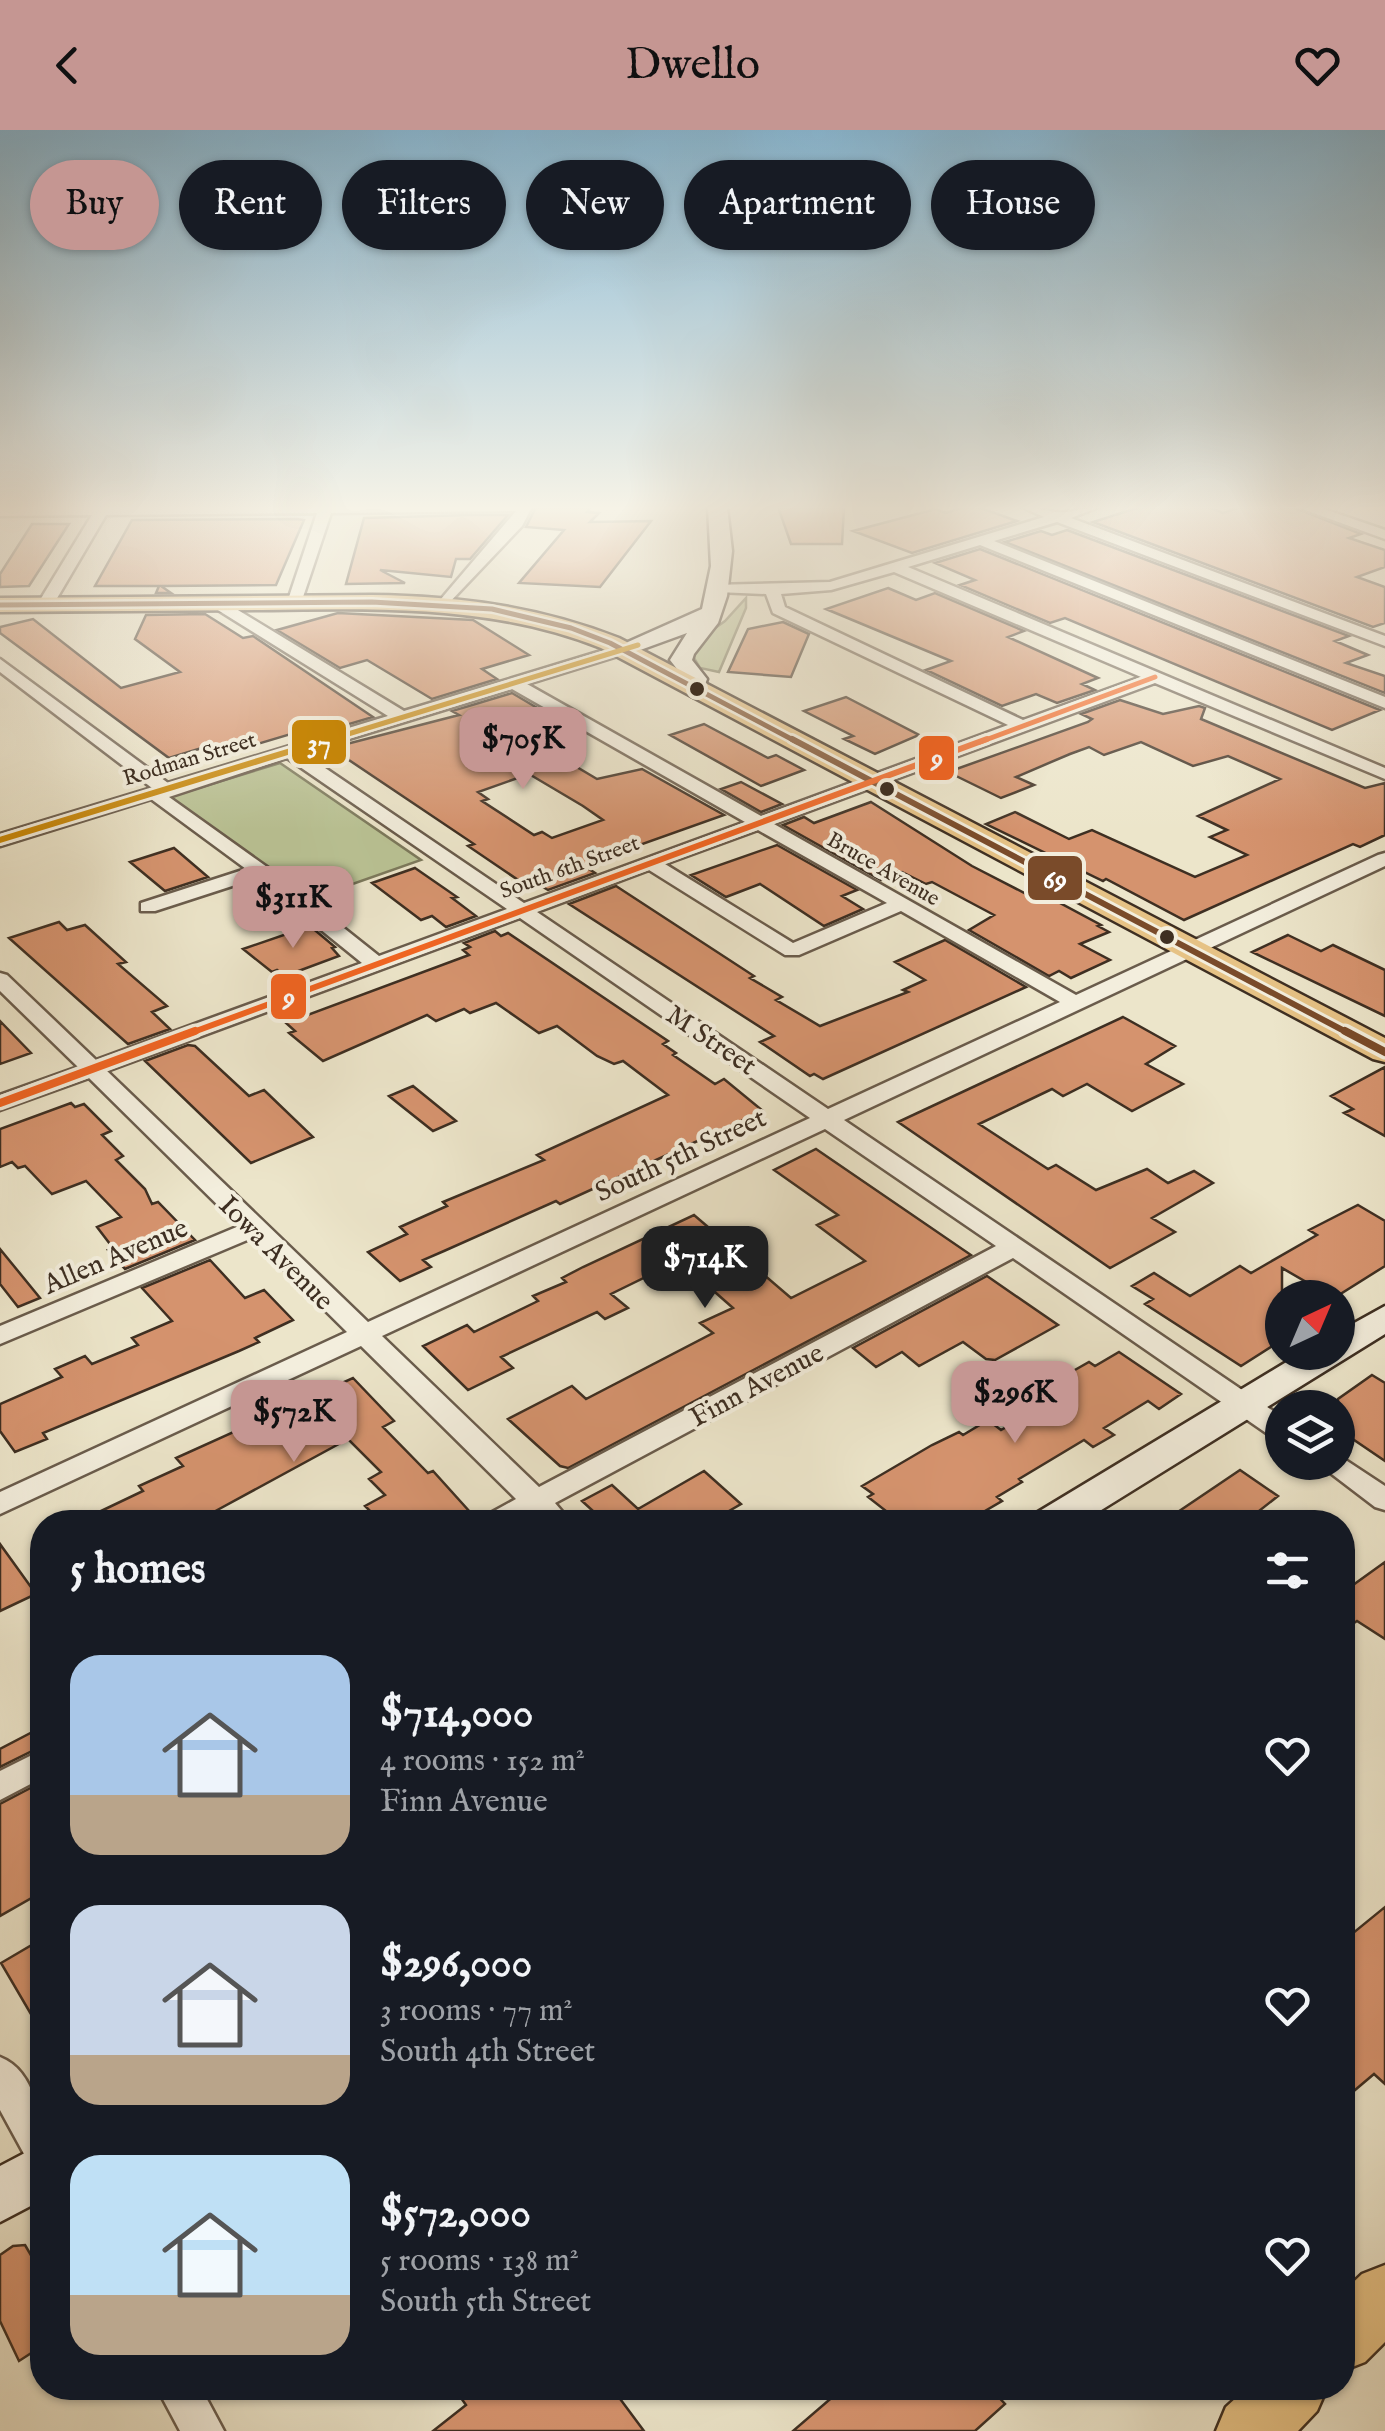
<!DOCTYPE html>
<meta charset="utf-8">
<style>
body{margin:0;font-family:"IM FELL English",serif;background:#242831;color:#f1f3f6;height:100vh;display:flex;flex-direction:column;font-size:38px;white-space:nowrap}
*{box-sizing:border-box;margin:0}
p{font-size:32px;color:#9ea1a6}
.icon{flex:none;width:55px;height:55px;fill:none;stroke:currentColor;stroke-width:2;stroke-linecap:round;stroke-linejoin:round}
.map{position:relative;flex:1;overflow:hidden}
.panel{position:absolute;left:30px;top:1380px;width:1325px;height:890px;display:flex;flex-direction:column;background:#171b24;border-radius:40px;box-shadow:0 2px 8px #0004}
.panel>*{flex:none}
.hud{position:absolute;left:30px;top:30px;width:1325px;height:90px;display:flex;gap:20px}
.needle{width:65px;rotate:44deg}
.fabs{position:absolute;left:1265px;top:1150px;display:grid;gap:20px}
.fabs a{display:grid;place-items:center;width:90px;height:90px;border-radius:50%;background:#171b24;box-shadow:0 2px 8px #0004;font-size:50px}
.price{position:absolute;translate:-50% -85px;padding:0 22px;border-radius:20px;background:#c59692;color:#111;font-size:32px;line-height:65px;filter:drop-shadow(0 2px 5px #0008)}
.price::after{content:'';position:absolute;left:50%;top:60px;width:30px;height:22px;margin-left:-15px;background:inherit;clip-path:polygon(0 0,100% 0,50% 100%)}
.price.selected{background:#222;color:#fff}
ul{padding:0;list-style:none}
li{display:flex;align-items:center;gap:30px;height:250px;padding:0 40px}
li span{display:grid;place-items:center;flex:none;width:280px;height:200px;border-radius:30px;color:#555}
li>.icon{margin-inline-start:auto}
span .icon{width:120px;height:120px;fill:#fffc;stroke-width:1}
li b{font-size:42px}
h2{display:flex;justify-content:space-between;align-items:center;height:120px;padding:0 40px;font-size:42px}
.chip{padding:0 35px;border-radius:45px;background:#171b24;box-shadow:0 2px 8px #0004;font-size:35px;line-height:90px}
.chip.selected{background:#c59692;color:#111}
header{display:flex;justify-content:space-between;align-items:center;height:130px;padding:0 40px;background:#c59692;color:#111;font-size:45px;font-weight:600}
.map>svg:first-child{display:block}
</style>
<header><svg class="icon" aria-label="back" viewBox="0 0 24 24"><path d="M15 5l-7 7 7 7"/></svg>Dwello<svg class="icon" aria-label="heart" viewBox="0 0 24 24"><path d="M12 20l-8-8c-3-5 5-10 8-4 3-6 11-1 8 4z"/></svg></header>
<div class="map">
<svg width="1385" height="2301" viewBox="0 0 1385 2301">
<rect width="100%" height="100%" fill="#ece5ca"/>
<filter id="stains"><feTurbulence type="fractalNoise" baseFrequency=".002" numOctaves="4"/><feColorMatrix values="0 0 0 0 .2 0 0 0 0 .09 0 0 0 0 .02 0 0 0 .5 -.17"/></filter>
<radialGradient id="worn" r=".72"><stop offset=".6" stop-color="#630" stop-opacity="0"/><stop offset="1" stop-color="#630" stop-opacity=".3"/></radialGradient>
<path fill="#bac395" stroke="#7c795c" stroke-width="2.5" d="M 746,468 L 746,478 L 719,542 L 700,538 L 694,528 L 690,528 L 697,511 L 725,491 Z
M 280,633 L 421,730 L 307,770 L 166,668 Z"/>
<path fill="#d5936e" stroke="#3e2f22" stroke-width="2.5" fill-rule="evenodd" d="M 536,377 L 591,377 L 587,382 L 599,383 L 590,392 L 651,391 L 600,457 L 519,453 L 564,400 L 526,397 Z
M 778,377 L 844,378 L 842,414 L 791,414 Z
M 964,377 L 978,377 L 1017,391 L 912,423 L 853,401 L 936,379 L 946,383 Z
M 1140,377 L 1208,377 L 1223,383 L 1240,377 L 1293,377 L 1361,404 L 1349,408 L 1385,420 L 1385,437 L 1357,447 L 1385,457 L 1385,493 L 1373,497 L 1093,392 Z
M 469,385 L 508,385 L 470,429 L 456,429 L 451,447 L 380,440 L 405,453 L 346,454 L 364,388 Z
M 297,389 L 304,390 L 276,455 L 161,456 L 171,463 L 156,463 L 159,456 L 95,456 L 132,390 Z
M 32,394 L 69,394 L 29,456 L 0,457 L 0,444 Z
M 1067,400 L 1349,506 L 1335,511 L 1368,525 L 1346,533 L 1385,546 L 1385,563 L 1005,412 L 1041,401 L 1052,405 Z
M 980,419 L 1380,580 L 1332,600 L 1065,488 L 1050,493 L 960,455 L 975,450 L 935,433 Z
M 888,458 L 916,470 L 935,463 L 1024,501 L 1008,507 L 1098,548 L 1082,554 L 1095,560 L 1057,573 L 1036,564 L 1002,576 L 926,540 L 951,531 L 826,479 Z
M 338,483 L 473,490 L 529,525 L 482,539 L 497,549 L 432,569 L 367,530 L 340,538 L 277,500 Z
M 205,484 L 243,508 L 253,506 L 373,587 L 312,605 L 304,600 L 214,627 L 202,618 L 169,628 L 0,503 L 0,497 L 33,489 L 121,558 L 180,542 L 135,509 L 146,485 Z
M 783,492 L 809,504 L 791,547 L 728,542 L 748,499 Z
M 512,563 L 539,579 L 528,582 L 562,601 L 533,611 L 597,649 L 642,639 L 724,685 L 583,735 L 595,743 L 548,760 L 536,753 L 527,756 L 468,716 L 474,714 L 331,618 L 459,585 L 452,581 ZM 529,644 L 583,676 L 603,690 L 552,708 L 542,702 L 534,705 L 482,671 L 488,669 L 478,662 Z
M 846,567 L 919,605 L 875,624 L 844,609 L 853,606 L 804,581 Z
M 1120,570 L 1163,584 L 1199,576 L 1205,578 L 1201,589 L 1365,658 L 1385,653 L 1385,705 L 1360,717 L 1353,714 L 1184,790 L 1106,749 L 1103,751 L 986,694 L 1015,682 L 1069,709 L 1092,700 L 1195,747 L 1247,725 L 1210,707 L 1227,700 L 1198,686 L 1280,649 L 1228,626 L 1193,636 L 1141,612 L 1104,625 L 1089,617 L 1070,624 L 1016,647 L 1034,655 L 1001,668 L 948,642 L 1088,592 L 1092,589 L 1081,584 Z
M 704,594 L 768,628 L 776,625 L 804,640 L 761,656 L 670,605 Z
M 741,652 L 782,674 L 761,682 L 721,659 Z
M 871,672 L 972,736 L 1034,768 L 1043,764 L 1101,795 L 1098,796 L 1109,802 L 1080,814 L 1110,830 L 1071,848 L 1059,841 L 1049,846 L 969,800 L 994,785 L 932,752 L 926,754 L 902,742 L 881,750 L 783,695 L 804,687 L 814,693 Z
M 777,715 L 857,760 L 842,766 L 863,779 L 824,796 L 760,754 L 726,767 L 691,745 Z
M 174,718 L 208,747 L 165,761 L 130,732 Z
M 415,738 L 457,767 L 452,768 L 476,786 L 446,797 L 432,786 L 421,790 L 372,753 Z
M 616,756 L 754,846 L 750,848 L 782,867 L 776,870 L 820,896 L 908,862 L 903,860 L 925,850 L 895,832 L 945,810 L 1026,857 L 823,949 L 814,944 L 810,946 L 760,912 L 774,906 L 569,774 Z
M 59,792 L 67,800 L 85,795 L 126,832 L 118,834 L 167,876 L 152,882 L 170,899 L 128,914 L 9,808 Z
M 310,796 L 335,817 L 332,818 L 339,826 L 285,846 L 277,840 L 272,842 L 243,819 Z
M 495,801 L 501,806 L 508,803 L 668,911 L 663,914 L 676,923 L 673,925 L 715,954 L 724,949 L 763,981 L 560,1074 L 556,1071 L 444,1121 L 423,1130 L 431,1137 L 400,1151 L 368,1122 L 407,1104 L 400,1097 L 447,1076 L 443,1072 L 544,1030 L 537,1025 L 668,965 L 623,931 L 614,934 L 597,926 L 557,896 L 539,903 L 496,873 L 470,883 L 464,879 L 436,891 L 427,885 L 323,931 L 289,903 L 295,901 L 286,893 L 469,825 L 463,820 L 470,817 L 464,813 Z
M 1288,805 L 1321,821 L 1333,815 L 1385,840 L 1385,886 L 1252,822 Z
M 1123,887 L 1175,916 L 1146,934 L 1183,954 L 1132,981 L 1087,954 L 1063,966 L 1052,959 L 979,994 L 1048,1039 L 1056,1035 L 1096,1060 L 1147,1039 L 1168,1053 L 1194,1041 L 1213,1053 L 1152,1088 L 1175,1102 L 1110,1138 L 898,992 Z
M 0,891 L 31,923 L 0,934 Z
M 188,915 L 195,916 L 249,966 L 264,960 L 313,1007 L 251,1033 L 145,931 Z
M 1385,937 L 1385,1006 L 1344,983 L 1353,979 L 1331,966 Z
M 413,956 L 456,991 L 433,1001 L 389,966 Z
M 71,973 L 75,977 L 84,974 L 111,1001 L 102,1005 L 123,1026 L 116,1030 L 145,1059 L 152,1074 L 158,1072 L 195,1110 L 125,1139 L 108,1120 L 113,1118 L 97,1097 L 121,1087 L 86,1051 L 52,1064 L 25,1036 L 18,1038 L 12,1032 L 0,1037 L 0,999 Z
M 816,1019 L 971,1125 L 568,1338 L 560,1336 L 508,1289 L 572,1256 L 586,1269 L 713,1203 L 700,1193 L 733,1178 L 699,1148 L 679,1158 L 658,1141 L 611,1164 L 628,1178 L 605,1189 L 597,1182 L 501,1227 L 513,1238 L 468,1260 L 423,1216 L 467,1195 L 474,1202 L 538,1171 L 533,1166 L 566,1152 L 562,1148 L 583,1137 L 694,1085 L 791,1168 L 865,1131 L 817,1095 L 838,1085 L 774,1040 Z
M 1358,1075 L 1385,1091 L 1385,1136 L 1334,1168 L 1282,1138 L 1282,1210 L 1241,1236 L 1145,1174 L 1153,1169 L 1132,1156 L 1154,1143 L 1190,1166 L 1240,1136 L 1251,1143 L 1317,1105 L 1309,1100 Z
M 0,1119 L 40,1168 L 18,1177 L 0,1154 Z
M 210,1130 L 245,1168 L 264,1160 L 293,1190 L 255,1208 L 259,1212 L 239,1221 L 43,1303 L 47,1309 L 15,1322 L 0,1301 L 0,1274 L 62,1247 L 55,1239 L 85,1226 L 92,1234 L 138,1215 L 132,1208 L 172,1191 L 142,1158 Z
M 987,1146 L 1058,1195 L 995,1230 L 986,1229 L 963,1212 L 919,1236 L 902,1222 L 876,1237 L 853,1218 Z
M 1119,1222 L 1181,1264 L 1159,1279 L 1148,1271 L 1104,1298 L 1114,1305 L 1093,1317 L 1084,1310 L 1019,1349 L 1022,1352 L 997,1367 L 1002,1371 L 966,1392 L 900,1392 L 868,1367 L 873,1364 L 862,1356 L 932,1315 L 959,1302 L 963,1305 L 988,1290 L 1001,1300 L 1073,1259 L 1059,1249 L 1089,1232 L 1095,1236 Z
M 1372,1245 L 1385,1253 L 1385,1331 L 1338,1299 L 1338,1269 Z
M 353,1248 L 394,1291 L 383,1297 L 428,1343 L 433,1341 L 479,1392 L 381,1392 L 365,1376 L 385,1365 L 369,1349 L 381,1342 L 348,1309 L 210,1384 L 217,1392 L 78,1392 L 143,1361 L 139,1356 L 183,1336 L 176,1328 Z
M 1240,1340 L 1278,1366 L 1245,1392 L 1163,1392 Z
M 704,1341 L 741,1374 L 710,1392 L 605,1392 L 582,1371 L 612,1355 L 638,1379 Z
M 0,1414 L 36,1464 L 0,1481 Z
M 1385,1432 L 1385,1509 L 1357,1491 L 1342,1501 L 1342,1463 Z
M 42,1597 L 42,1616 L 0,1637 L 0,1619 Z
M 42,1652 L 42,1762 L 0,1786 L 0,1674 Z
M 1385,1777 L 1385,1954 L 1374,1944 L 1342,1971 L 1342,1812 Z
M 42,1809 L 42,1903 L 1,1833 Z
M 25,2115 L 42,2144 L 42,2216 L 19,2231 L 0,2191 L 0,2125 L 13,2116 Z
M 454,2258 L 585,2258 L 592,2268 L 605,2258 L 612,2258 L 644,2301 L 433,2301 L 466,2275 Z
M 843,2258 L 990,2258 L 1005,2274 L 975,2301 L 793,2301 Z"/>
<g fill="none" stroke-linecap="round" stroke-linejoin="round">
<defs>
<path id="minor" d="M 532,377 L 522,396 L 446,476 L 441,475 L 441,469 L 516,381 L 331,383 L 301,473 L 294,477 L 287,473 L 317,383 L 106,385 L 53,475 L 45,480 L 37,475 L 92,385 L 0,386 L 0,378 Z
M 1022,377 C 1035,377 1045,381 1056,382 C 1069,384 1085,377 1099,377 L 1071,388 L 1385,506 L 1385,516 L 1057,392 L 994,411 L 1385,567 L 1385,578 L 980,415 L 908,437 L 1385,638 L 1385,649 L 1155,553 L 774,694 L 1076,865 L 1378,725 L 1385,723 L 1385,736 L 844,990 L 1282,1287 L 1282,1309 L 1272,1307 L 1013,1128 L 555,1373 L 571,1392 L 540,1392 L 533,1385 L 520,1392 L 483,1392 L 487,1385 L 516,1369 L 361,1216 L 0,1384 L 0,1362 L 347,1202 L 252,1108 L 0,1214 L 0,1196 L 239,1096 L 89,948 L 0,980 L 0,965 L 78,937 L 0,861 L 0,843 L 7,845 L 96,930 L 362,833 L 257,748 L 155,781 L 141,781 L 141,773 L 246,739 L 151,669 L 0,716 L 0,704 L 152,658 L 0,542 L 0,529 L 168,653 L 388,586 L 213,477 L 213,471 L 223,471 L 404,581 L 621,515 L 629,520 L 627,523 L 527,554 L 761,686 L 1008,595 L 773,483 L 766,464 L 717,462 L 712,461 L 712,455 L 830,452 L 1044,387 ZM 894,442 L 1141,547 L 1023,590 L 785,477 L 781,464 L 831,460 ZM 512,559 L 745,692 L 524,773 L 303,623 ZM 287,628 L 507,779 L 379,826 L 267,737 L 169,667 ZM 758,700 L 887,773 L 793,813 L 665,734 ZM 649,740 L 785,825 L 799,825 L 901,781 L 1060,872 L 828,979 L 537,782 ZM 520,788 L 810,988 L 368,1192 L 107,941 ZM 825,999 L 996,1116 L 539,1357 L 382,1206 Z
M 1297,377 L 1318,377 L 1385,400 L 1385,409 Z
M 1338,1325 L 1385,1356 L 1385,1380 L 1375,1377 L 1316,1332 L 1338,1332 Z
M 42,1620 L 42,1648 L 0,1670 L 0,1641 Z
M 0,1927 C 39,1942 44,2002 42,2038 L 29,2033 L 0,1980 Z
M 157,2258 L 201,2258 L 224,2301 L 180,2301 Z"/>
<path id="secondary" d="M 708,377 L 727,377 L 732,421 L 727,466 L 718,493 L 694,524 L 692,530 L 707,549 L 701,565 L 693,567 L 682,560 L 685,549 L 670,530 L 687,503 L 621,527 L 610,520 L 702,479 L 711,436 Z
M 1385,1176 L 1385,1204 L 1082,1392 L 1032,1392 L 1038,1382 L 1303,1222 L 1338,1222 L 1338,1202 Z
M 42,2014 L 42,2070 L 0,2092 L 0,2036 Z"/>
<path id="primary" d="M 372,465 C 458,466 538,476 619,508 L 1385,908 L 1385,932 L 1373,929 L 601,518 C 491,474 377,479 261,480 C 174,481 87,481 0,482 L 0,468 Z
M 1385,2135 L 1385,2212 L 1365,2232 L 1342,2241 L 1342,2163 L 1362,2144 Z
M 1247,2258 L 1327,2258 L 1317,2281 L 1298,2301 L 1216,2301 L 1226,2277 Z"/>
</defs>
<use href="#minor" stroke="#6a5c4c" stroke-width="5"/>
<use href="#secondary" stroke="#3e2f22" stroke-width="5"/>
<use href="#primary" stroke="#3e2f22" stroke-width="5"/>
<use href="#minor" fill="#f3eedd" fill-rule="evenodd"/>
<use href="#secondary" fill="#f3eedd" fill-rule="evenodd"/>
<use href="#primary" fill="#e6c285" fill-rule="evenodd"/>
<defs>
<path id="bus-1-far2" d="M 0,475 L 372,472 L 492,479 L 571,498 L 610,513 L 797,612"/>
<path id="bus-1-far1" d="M 792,609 L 1350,904"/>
<path id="bus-1" d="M 1345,901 L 1385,922"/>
<path id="bus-2-far1" d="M 322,612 L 638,515"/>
<path id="bus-2" d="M 0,710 L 330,609"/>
<path id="bus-3-far2" d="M 980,612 L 1155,547"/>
<path id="bus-3-far1" d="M 188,904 L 987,609"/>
<path id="bus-3" d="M 0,973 L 195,901"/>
</defs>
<use href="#bus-1-far2" stroke="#f3eedd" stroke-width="10"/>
<use href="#bus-1-far1" stroke="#f3eedd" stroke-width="12"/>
<use href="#bus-1" stroke="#f3eedd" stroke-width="15"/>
<use href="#bus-2-far1" stroke="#f3eedd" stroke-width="10"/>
<use href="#bus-2" stroke="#f3eedd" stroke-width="12"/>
<use href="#bus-3-far2" stroke="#f3eedd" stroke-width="10"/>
<use href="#bus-3-far1" stroke="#f3eedd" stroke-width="12"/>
<use href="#bus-3" stroke="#f3eedd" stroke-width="15"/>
<use href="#bus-1-far2" stroke="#7a4b2a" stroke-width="5"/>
<use href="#bus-1-far1" stroke="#7a4b2a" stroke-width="6"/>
<use href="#bus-1" stroke="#7a4b2a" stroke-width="8"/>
<use href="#bus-2-far1" stroke="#c98808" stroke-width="5"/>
<use href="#bus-2" stroke="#c98808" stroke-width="6"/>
<use href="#bus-3-far2" stroke="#f26522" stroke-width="5"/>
<use href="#bus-3-far1" stroke="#f26522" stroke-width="6"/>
<use href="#bus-3" stroke="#f26522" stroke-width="8"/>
</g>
<linearGradient id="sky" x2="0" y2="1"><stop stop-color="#88b8d4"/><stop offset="0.54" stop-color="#f6f3e7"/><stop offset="1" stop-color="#f6f3e7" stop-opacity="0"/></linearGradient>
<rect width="1385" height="700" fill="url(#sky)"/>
<g fill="#3e2f22" stroke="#f3eedd" stroke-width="4">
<circle cx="697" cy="559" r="9"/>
<circle cx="887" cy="659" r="9"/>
<circle cx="1167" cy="807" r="9"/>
</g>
<g text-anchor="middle" stroke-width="8" stroke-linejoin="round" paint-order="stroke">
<g font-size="22" fill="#3e2f22" stroke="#f3eedd">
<text transform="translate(189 628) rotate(-17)" y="8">Rodman Street</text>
<text transform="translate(569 736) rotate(-20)" y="8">South 6th Street</text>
<text transform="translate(884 738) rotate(30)" y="8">Bruce Avenue</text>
</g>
<g font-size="28" fill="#3e2f22" stroke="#f3eedd">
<text transform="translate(712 909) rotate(34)" y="10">M Street</text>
<text transform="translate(680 1024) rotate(-25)" y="10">South 5th Street</text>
<text transform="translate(277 1122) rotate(45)" y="10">Iowa Avenue</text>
<text transform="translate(115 1125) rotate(-23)" y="10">Allen Avenue</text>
<text transform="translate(756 1254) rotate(-28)" y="10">Finn Avenue</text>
</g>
</g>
<g stroke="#f3eedd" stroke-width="4">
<rect x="290" y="588" width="58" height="48" rx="10" fill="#c98808"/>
<rect x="917" y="604" width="39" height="48" rx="10" fill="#f26522"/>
<rect x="1026" y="724" width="58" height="48" rx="10" fill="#7a4b2a"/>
<rect x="269" y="842" width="39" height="49" rx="10" fill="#f26522"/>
</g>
<g font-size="28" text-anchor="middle" font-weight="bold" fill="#fff">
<text x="319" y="622">37</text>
<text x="937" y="637">9</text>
<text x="1055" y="758">69</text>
<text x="289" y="876">9</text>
</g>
<rect width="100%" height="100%" filter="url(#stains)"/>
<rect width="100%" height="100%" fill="url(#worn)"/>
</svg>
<div class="fabs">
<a><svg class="needle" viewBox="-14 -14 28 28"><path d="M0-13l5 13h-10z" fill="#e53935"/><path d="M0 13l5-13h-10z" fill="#9ea1a6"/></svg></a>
<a><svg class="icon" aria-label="layers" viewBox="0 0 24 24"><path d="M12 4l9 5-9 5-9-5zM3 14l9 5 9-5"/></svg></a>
</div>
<b class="price" style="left:523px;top:662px">$705K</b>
<b class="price" style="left:293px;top:821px">$311K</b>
<b class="price selected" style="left:705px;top:1181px">$714K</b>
<b class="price" style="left:1015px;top:1316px">$296K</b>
<b class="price" style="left:294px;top:1335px">$572K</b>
<div class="hud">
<a class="chip selected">Buy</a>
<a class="chip">Rent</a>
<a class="chip">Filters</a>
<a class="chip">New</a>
<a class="chip">Apartment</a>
<a class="chip">House</a>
</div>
<section class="panel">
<h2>5 homes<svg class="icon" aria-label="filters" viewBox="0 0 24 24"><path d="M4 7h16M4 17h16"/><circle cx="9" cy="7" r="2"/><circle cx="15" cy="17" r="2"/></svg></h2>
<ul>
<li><span style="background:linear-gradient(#a9c7e8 70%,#b9a48a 0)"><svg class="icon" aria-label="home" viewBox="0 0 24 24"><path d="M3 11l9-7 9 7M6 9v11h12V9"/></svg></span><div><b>$714,000</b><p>4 rooms · 152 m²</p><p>Finn Avenue</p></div><svg class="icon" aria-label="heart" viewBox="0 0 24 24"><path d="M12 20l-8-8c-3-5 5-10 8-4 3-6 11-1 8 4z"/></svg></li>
<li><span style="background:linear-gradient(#c9d6e8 75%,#b9a48a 0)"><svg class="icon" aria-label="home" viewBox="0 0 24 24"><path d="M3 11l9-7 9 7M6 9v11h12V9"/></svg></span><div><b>$296,000</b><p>3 rooms · 77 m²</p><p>South 4th Street</p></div><svg class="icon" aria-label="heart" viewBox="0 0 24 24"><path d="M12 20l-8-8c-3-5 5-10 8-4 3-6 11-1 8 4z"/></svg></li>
<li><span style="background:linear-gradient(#bfe0f5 70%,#b9a48a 0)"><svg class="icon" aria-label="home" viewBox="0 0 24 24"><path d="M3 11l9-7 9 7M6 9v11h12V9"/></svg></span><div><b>$572,000</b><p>5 rooms · 138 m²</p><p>South 5th Street</p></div><svg class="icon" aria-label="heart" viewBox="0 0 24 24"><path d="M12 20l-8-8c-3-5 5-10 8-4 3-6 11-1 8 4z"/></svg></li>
</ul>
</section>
</div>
